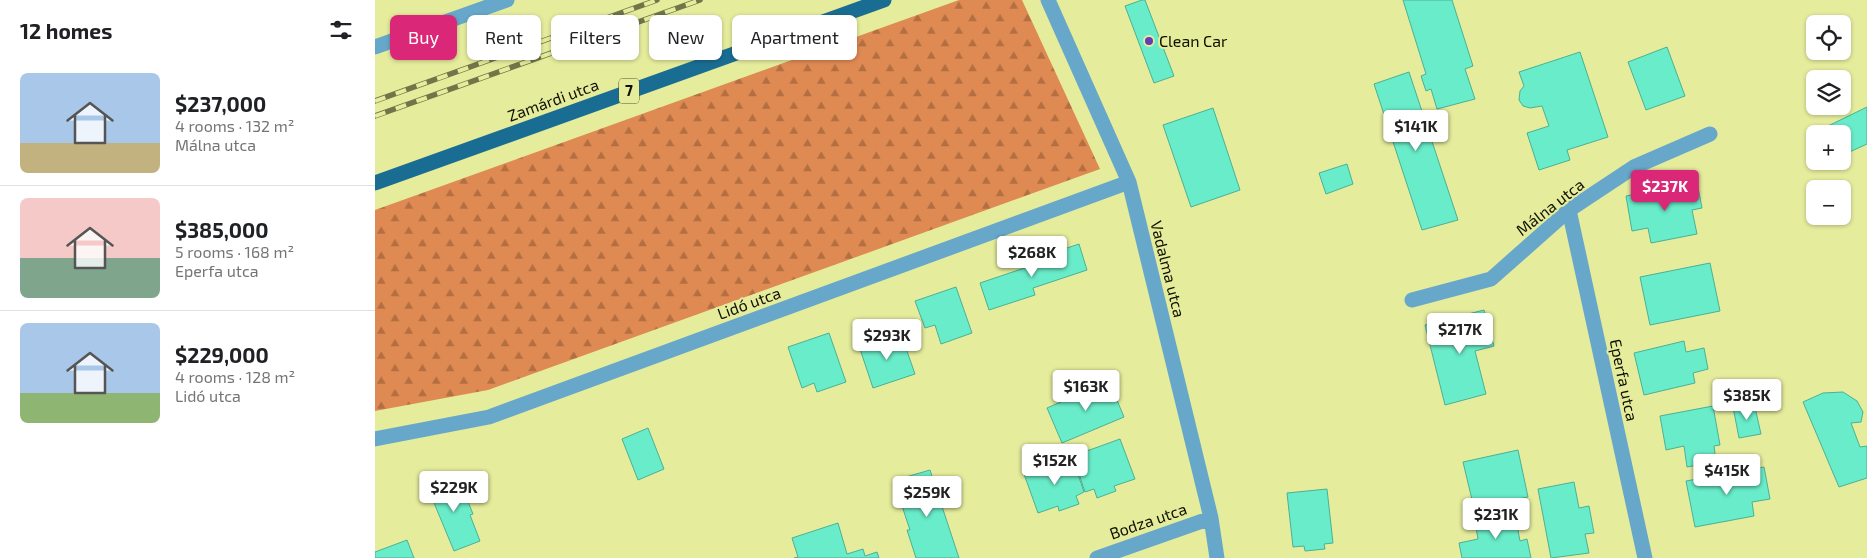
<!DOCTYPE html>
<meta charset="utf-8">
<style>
body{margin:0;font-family:"Exo 2",sans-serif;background:#f2f2f2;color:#202124;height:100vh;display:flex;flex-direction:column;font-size:19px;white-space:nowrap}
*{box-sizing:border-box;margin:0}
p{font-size:16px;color:#757577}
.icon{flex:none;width:28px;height:28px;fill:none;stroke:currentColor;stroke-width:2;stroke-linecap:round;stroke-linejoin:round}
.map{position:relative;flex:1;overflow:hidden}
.side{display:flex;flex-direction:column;background:#fff;width:375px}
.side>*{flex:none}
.top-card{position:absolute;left:15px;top:15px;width:475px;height:45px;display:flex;gap:10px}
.fabs{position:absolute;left:1431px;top:15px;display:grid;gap:10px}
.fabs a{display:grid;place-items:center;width:45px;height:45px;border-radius:8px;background:#fff;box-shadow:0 1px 4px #0004;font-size:25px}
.price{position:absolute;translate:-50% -42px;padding:0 11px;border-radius:5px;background:#fff;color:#222;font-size:16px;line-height:32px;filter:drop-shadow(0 1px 2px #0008)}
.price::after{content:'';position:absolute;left:50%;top:30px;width:15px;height:11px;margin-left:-8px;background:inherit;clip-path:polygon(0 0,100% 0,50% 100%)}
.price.active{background:#db2777;color:#fff}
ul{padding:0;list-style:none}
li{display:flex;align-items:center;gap:15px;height:125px;padding:0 20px}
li+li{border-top:1px solid #e0e0e0}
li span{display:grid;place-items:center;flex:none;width:140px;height:100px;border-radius:8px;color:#555}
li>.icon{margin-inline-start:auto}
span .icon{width:60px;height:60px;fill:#fffc;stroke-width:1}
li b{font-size:21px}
h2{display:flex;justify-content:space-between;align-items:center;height:60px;padding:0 20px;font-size:21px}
.chip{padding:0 18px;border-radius:8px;background:#fff;box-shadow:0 1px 4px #0004;font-size:18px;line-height:45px}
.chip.active{background:#db2777;color:#fff}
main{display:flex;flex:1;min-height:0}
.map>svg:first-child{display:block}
</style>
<main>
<section class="side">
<h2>12 homes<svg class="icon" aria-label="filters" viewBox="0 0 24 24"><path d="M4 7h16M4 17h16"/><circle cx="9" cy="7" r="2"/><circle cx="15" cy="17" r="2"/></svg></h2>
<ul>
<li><span style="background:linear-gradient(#a9c7e8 70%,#c2b280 0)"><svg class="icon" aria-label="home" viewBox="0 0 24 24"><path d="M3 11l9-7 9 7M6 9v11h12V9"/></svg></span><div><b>$237,000</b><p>4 rooms · 132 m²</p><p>Málna utca</p></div></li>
<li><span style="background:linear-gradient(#f6c9c9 60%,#7fa58c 0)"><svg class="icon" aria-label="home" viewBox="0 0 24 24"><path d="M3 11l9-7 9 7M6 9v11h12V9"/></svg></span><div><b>$385,000</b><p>5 rooms · 168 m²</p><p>Eperfa utca</p></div></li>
<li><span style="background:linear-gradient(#a9c7e8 70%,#8fb573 0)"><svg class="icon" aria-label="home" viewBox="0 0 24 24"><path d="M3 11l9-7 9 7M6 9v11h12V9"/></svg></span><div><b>$229,000</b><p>4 rooms · 128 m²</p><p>Lidó utca</p></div></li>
</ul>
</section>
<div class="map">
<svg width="1492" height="558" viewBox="0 0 1492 558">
<defs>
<pattern id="forest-firs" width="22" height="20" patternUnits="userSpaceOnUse" patternTransform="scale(1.25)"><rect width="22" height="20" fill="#df8a52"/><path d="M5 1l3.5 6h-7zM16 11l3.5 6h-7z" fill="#b36f42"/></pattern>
</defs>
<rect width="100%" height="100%" fill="#e5ec9c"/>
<path fill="url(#forest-firs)" d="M 584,0 L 647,0 L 725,169 L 113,390 L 0,411 L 0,210 Z"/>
<path fill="#69ecc9" stroke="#4cb095" d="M 767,0 L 770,0 L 799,76 L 779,83 L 750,6 Z
M 1028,0 L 1077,0 L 1098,66 L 1090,69 L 1100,99 L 1062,109 L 1056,89 L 1051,91 L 1046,76 L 1051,74 Z
M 1292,47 L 1310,96 L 1271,110 L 1253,62 Z
M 1205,52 L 1233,137 L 1192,150 L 1195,160 L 1164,170 L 1152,133 L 1174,126 L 1167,106 L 1155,108 L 1148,106 L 1144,100 L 1145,91 L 1149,86 L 1144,72 Z
M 1034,72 L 1083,220 L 1047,230 L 999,84 Z
M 1492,107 L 1492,144 L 1468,155 L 1468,134 L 1457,134 L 1453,126 Z
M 838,108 L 865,190 L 816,207 L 788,125 Z
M 972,164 L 978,184 L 951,194 L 944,173 Z
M 1322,182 L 1327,208 L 1317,210 L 1322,234 L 1276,243 L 1273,228 L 1257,231 L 1251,196 Z
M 704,244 L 712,270 L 658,288 L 660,295 L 614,310 L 605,283 L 685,256 L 683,251 Z
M 1335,263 L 1345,311 L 1275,325 L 1265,277 Z
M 581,287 L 597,333 L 566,344 L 560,325 L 550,328 L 540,301 Z
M 1109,310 L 1119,346 L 1100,351 L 1111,394 L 1070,405 L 1050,325 Z
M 454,333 L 471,382 L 442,392 L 439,383 L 427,388 L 413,347 Z
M 526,334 L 540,374 L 498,388 L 485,349 Z
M 1309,341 L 1311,352 L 1329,348 L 1333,369 L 1318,373 L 1320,383 L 1269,395 L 1259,353 Z
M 734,381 L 749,417 L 687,443 L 672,408 Z
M 1468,392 L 1482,401 L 1488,412 L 1486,422 L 1476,423 L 1485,447 L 1492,446 L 1492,478 L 1464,487 L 1428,402 L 1448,393 Z
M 1379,403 L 1386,434 L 1364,438 L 1358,407 Z
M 1338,406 L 1345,445 L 1339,446 L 1341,462 L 1312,467 L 1309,446 L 1291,450 L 1285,416 Z
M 273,428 L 289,469 L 263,480 L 247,439 Z
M 745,439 L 760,479 L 739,486 L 741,491 L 722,498 L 719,489 L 710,492 L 698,456 Z
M 1143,450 L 1153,497 L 1099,508 L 1088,462 Z
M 697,457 L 709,492 L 701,496 L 704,504 L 684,511 L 683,506 L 663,513 L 649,474 Z
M 1389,467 L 1395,499 L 1377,502 L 1379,516 L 1320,527 L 1311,481 Z
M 555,470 L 584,558 L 541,558 L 532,530 L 535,530 L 526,503 L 531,501 L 524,479 Z
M 76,476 L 82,492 L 88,489 L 98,514 L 95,515 L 105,541 L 79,551 L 52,486 Z
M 1199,482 L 1204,508 L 1214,506 L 1219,533 L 1210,534 L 1214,553 L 1176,558 L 1163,489 Z
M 952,489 L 958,543 L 949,544 L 950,549 L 930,551 L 929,546 L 918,547 L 912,493 Z
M 1140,514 L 1145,541 L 1152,539 L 1156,558 L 1087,558 L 1084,543 L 1103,539 L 1100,522 Z
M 463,523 L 472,554 L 488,549 L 490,556 L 502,552 L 504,558 L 419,558 L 423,557 L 417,538 Z
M 32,540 L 39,558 L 0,558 L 0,552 Z"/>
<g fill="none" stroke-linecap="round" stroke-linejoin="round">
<path stroke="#67a8ca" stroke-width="15" d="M 673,0 L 754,182 L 836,518 L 842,558
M 0,47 L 132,0
M 1194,210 L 1270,558
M 1037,300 L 1116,279 L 1194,210 L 1259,167 L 1335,134
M 0,439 L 114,417 L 754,182
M 722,558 L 836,518"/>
<path stroke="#1a6d92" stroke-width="15" d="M 0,183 L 509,0"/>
<defs>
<path id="rail" d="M 0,101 L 282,0
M 0,116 L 325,0"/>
</defs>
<use href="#rail" stroke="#717548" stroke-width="5.5"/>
<use href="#rail" stroke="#e5ec9c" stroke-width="4" stroke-dasharray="11" stroke-linecap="butt"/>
</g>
<circle fill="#643db6" stroke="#e5ec9c" stroke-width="2" cx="774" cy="41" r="5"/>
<g text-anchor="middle" stroke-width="4" stroke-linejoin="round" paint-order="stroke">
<rect fill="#e5ec9c" stroke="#4f522f" stroke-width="1" x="244" y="78.5" width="20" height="25" rx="4"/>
<g font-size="15" font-weight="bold" fill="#0f1000">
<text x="254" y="96">7</text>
</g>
<g font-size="16" fill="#0f1000" stroke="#e5ec9c" text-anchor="start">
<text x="784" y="47">Clean Car</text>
</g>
<g font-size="16" fill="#0f1000" stroke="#e5ec9c">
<text transform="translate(178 100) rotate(-20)" y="6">Zamárdi utca</text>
<text transform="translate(1175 207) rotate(-38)" y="6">Málna utca</text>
<text transform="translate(793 269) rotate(76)" y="6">Vadalma utca</text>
<text transform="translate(374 303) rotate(-20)" y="6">Lidó utca</text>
<text transform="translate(1249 380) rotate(78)" y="6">Eperfa utca</text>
<text transform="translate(773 521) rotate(-19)" y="6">Bodza utca</text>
</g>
</g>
</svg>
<div class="fabs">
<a><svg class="icon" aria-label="locate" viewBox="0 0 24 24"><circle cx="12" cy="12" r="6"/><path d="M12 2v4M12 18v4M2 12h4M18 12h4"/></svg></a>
<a><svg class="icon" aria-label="layers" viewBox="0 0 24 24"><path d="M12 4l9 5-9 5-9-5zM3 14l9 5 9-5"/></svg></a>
<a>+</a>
<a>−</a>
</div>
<b class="price" style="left:1041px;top:152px">$141K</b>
<b class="price active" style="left:1290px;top:212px">$237K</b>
<b class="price" style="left:657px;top:278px">$268K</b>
<b class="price" style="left:1085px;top:355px">$217K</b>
<b class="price" style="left:512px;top:361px">$293K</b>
<b class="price" style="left:711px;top:412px">$163K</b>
<b class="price" style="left:1372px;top:421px">$385K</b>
<b class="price" style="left:680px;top:486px">$152K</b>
<b class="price" style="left:1352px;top:496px">$415K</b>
<b class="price" style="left:79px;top:513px">$229K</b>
<b class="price" style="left:552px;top:518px">$259K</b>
<b class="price" style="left:1121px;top:540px">$231K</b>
<div class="top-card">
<a class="chip active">Buy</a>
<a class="chip">Rent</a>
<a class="chip">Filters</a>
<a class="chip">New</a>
<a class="chip">Apartment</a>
</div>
</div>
</main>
